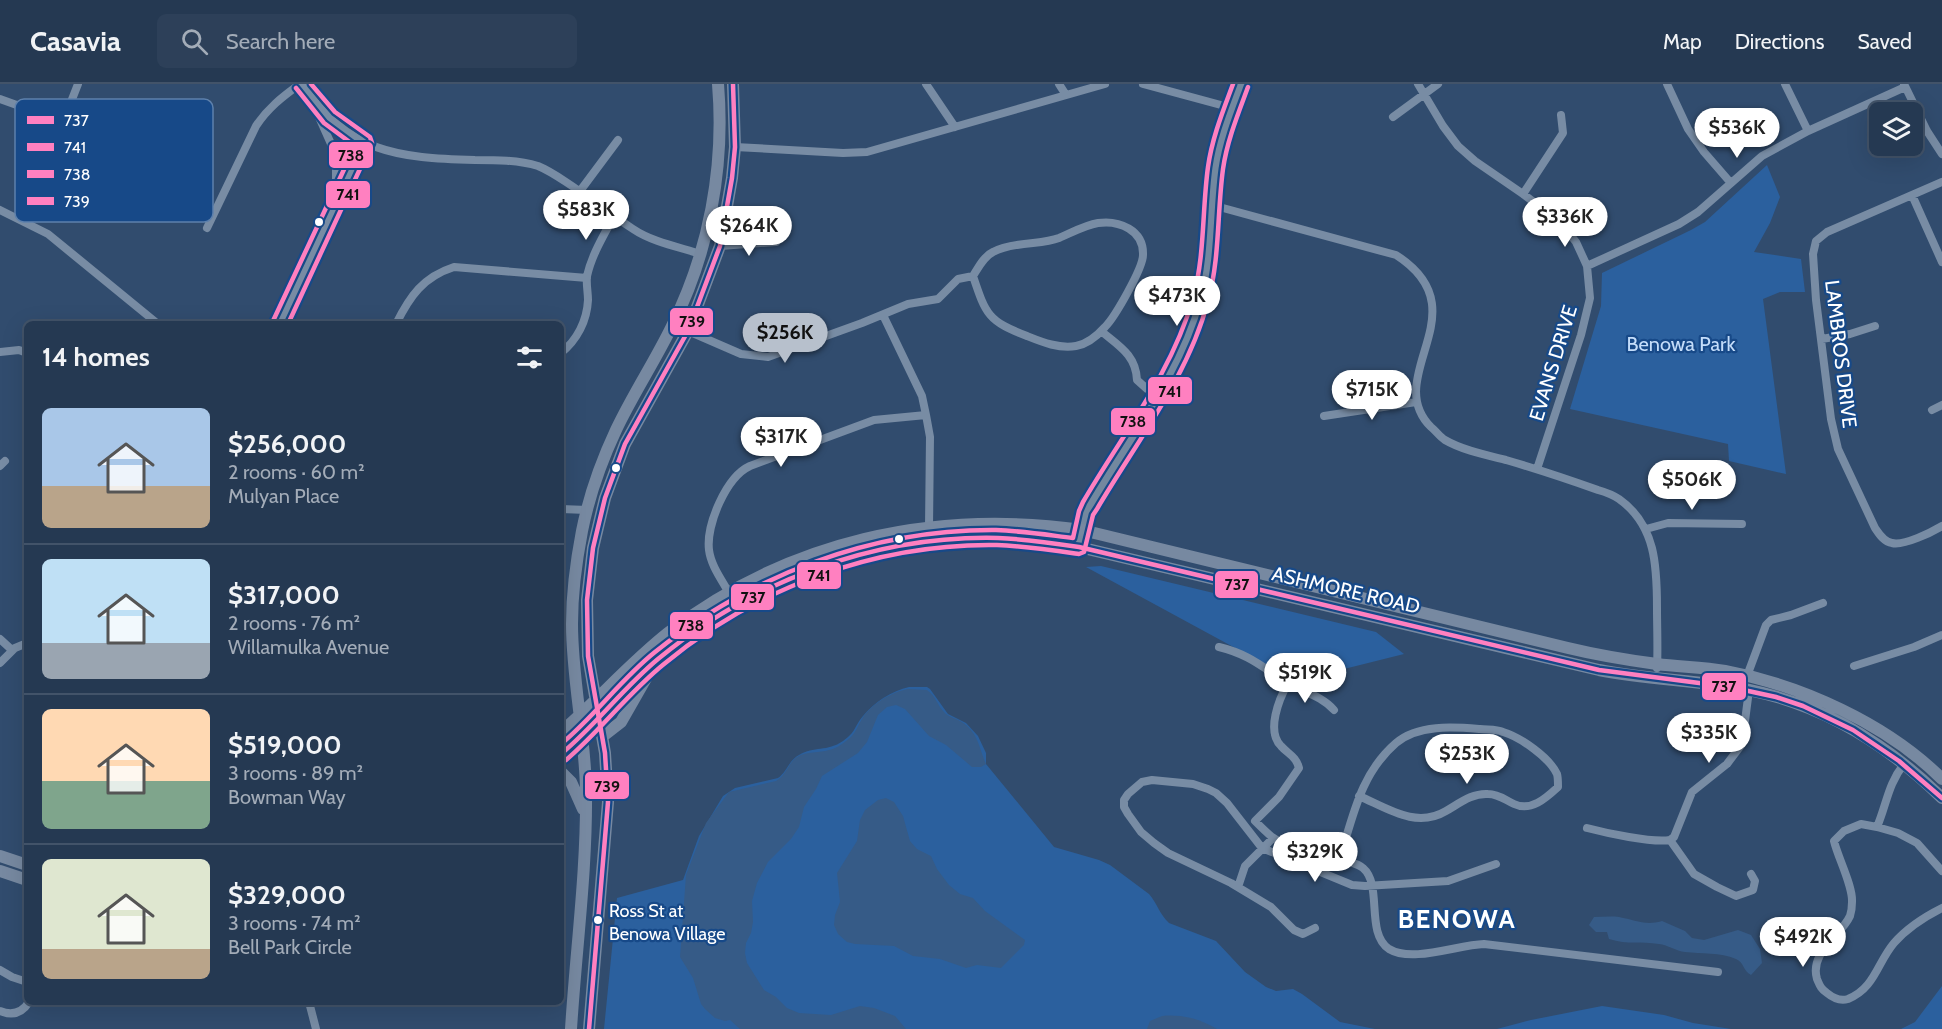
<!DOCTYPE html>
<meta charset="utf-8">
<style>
body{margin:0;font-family:Cabin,sans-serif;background:#2d4059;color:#f1f3f6;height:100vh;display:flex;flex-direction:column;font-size:22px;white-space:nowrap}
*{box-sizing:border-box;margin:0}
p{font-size:20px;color:#a3acb8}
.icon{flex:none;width:33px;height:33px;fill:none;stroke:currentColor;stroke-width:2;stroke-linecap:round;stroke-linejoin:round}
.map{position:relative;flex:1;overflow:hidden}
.panel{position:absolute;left:24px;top:237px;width:540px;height:684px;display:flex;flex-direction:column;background:#253952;border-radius:9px;box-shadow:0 6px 24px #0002,0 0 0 2px #425369}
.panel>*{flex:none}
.tools{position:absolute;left:1869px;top:18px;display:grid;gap:12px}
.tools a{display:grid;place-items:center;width:54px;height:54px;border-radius:9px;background:#253952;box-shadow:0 6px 24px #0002,0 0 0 2px #425369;font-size:30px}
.price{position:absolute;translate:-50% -51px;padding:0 14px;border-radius:21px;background:#fff;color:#222;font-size:20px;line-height:39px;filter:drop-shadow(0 2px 3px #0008)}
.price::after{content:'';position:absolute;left:50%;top:36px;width:18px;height:14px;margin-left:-9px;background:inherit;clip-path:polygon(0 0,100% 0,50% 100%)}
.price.selected{background:#b7c0cc;color:#111}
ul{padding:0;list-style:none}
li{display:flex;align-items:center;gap:18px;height:150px;padding:0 18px}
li+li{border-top:2px solid #425369}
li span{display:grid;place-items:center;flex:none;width:168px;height:120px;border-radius:9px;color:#555}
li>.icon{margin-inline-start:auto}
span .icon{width:72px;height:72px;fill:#fffc;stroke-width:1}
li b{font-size:26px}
h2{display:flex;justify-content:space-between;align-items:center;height:72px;padding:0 18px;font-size:26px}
header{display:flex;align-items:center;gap:36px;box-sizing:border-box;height:84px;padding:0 30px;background:#253952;border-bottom:2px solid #425369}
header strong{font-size:28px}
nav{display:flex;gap:33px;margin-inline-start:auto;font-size:21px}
.search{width:420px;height:54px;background:#2d4059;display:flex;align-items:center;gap:15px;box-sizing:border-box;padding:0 21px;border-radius:9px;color:#a3acb8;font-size:22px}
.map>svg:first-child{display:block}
</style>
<header>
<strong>Casavia</strong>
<div class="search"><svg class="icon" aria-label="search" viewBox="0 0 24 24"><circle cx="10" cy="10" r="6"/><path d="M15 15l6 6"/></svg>Search here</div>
<nav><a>Map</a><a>Directions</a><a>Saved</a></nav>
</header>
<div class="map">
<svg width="1942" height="945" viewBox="0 0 1942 945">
<rect width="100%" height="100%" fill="#314c6e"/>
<path fill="#2b609e" d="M 1767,81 L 1780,113 L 1770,139 L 1754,168 L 1801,175 L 1805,208 L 1780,208 L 1763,215 L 1786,390 L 1729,377 L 1728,360 L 1570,325 L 1601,222 L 1602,189 L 1691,146 L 1705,138 Z
M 1101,482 L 1376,548 L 1404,570 L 1296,597 L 1086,483 Z
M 909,603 L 927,603 L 930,605 L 948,630 L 966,639 L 978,652 L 986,669 L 986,680 L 1054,763 L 1099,776 L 1110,781 L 1149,810 C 1157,819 1160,831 1169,839 L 1216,857 L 1245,888 L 1266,903 L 1276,907 L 1293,905 L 1302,910 L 1340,938 L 1375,945 L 604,945 L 617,814 L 683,796 L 699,752 L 723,712 L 735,704 L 778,694 C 787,688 789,676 799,671 C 814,662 827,668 843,657 C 856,648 854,643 863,632 C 874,618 892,607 909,603 Z
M 1942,902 L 1942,945 L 1901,945 L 1915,938 Z
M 1602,922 L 1664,931 L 1693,939 L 1731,945 L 1497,945 L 1531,936 Z"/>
<path fill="#365b87" d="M 908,605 L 927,606 C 936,612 937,621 944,628 C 948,633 955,634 960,637 C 978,647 979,664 986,680 L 981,683 L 972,683 L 946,661 L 929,652 L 905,625 L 896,621 L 887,623 L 878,631 L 867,658 L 858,669 L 822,692 L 816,705 L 804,723 L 799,743 L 791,755 L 768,778 L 757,799 L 752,817 L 753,838 L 751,849 L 746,859 L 745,869 L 747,879 L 764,906 L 776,913 L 787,924 L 799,929 L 831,931 L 860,922 L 874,924 L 895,932 L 906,945 L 740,945 L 730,936 L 725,937 L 715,934 L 705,925 L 701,920 L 693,894 L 680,873 L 686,791 L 706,739 L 729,708 L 776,697 C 786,692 788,679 797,673 C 807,667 819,669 829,666 C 835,665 841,661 846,657 C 855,651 856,645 862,635 C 871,620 892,608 908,605 Z
M 886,714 L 894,718 L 903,732 L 910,757 L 917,765 L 931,772 L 937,785 L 949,801 L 960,810 L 973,814 L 985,827 L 1025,856 L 1024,861 L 1001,884 L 977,881 L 966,884 L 940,875 L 913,872 L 894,862 L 855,860 L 847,858 L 838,850 L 834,841 L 835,831 L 840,818 L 837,789 L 857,757 L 860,736 L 865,726 L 878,716 Z
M 1594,833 C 1602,833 1611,832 1619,833 C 1635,836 1645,842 1662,837 L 1685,847 L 1692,854 L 1704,856 L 1738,846 L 1751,851 L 1760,865 L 1762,879 L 1751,891 C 1743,887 1744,878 1736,875 C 1720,868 1702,870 1685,868 C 1676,867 1668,861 1659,860 C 1641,857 1628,861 1609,855 L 1607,848 L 1596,848 L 1589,841 Z
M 1162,932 C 1181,930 1201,935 1217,945 L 1147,945 L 1150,937 Z"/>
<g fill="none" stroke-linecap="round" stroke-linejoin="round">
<path stroke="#788ca4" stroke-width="8" d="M 302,0 C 347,69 398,74 475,76 C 496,76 518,76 538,82 C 548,86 557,92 566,98 C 589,113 610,130 633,145 C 652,158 679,163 701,170
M 926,0 L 955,43
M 1059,0 L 1066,11
M 1143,0 L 1232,24
M 1418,0 L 1443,42 L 1458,62 L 1475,77 L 1523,110 L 1559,137 L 1576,158 L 1587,182 L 1590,214 L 1581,251 L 1537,385
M 1667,0 L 1688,45 L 1704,68 L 1730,98
M 1785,0 L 1808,47
M 1904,0 L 1927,47 L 1942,70
M 0,15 L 39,29 L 132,80
M 315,24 L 336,71 L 336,98 L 333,122
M 1393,33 L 1438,0
M 62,41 L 78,0
M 735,63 L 843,69 L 867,68 L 1105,0
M 1942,98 L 1827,148 L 1816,157 L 1813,170 L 1816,216 L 1831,335 L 1838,365 L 1875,444 C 1879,450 1884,458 1892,459 C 1904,462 1932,448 1942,442
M 580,107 L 618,56
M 1523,110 L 1563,49 L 1561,31
M 1912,111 L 1942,178
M 1212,121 L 1396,171 C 1483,227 1380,292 1431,343 C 1436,347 1440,353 1445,356 C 1462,366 1486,371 1506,376 C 1537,385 1567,395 1598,406 C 1605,408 1613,411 1619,415 C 1656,441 1657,483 1657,524 C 1657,544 1658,564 1657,584
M 0,126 L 48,150 L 158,240
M 207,144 L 256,42 C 268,24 282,13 300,0
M 720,162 L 776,158
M 1587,182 L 1679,140 L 1698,128 L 1762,72 L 1808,47 L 1905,3
M 883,231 L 922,312 L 926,331 L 930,353 L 929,443
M 280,240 L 365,59
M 396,240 C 410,212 423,193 454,183 L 587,194
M 688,247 L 741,270 L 768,273 L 862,239 L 908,220 L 938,215 L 958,195 L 973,192 C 978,184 984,172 993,168 C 1002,163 1022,160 1033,159 C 1042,158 1051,157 1059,154 C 1071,149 1085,141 1098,139 C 1119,136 1144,146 1143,171 C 1143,184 1115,233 1105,243 C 1097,252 1088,260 1076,262 C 1059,265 1042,258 1027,252 C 988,237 986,231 973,192
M 1101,247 C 1119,262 1136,271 1137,296 L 1156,313
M 1822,255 L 1850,250 L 1875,242
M 0,268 L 19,266 L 27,269
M 561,269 C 577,256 587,237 588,216 C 588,208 586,200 587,192 C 592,170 604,151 614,132
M 1932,326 L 1942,321
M 1324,332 L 1416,318
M 0,382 L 5,377
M 561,425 L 587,426
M 1646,445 L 1668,439 L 1742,440
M 729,509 C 722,496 711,482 709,466 C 706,441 726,393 750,382 L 874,336 L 926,331
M 0,555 L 12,566
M 1219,563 C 1248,570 1261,582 1286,598 C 1302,608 1321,611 1334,626
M 0,579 L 15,564 L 27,559
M 1854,582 L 1914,563 L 1942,551
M 1747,592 L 1766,541 L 1771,536 L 1791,531 L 1823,519
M 1288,599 C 1279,615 1266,647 1281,662 C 1288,670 1296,672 1299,684 L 1279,713 L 1255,737 C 1260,742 1266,748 1272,753 C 1281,760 1311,770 1323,773 C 1335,777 1353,776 1363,784 C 1383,801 1365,849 1389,865 C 1412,879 1457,861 1484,860 L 1718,888
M 1877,743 C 1887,719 1888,700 1904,680
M 1587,744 C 1606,749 1652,759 1670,756
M 1670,756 L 1674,753 L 1692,708 L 1727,680 L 1742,660 L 1749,606
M 1670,756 L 1694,790 L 1717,803 L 1736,812 L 1753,806 L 1755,797 L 1751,790
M 1339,777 C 1353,733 1360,690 1396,659 C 1418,640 1454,643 1480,645 C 1488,646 1496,645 1503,648 C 1520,653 1549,673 1557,690 C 1558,693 1558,699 1558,703 C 1546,714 1531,728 1514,720 C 1505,716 1499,710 1488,710 C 1472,709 1460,719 1446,727 C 1416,745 1387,724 1359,712
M 1942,787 L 1917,759 L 1898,749 L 1877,743 L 1861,740 L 1844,747 L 1834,757 C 1838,774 1853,802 1852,818 C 1852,822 1851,829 1850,832 C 1841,852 1809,868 1817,895 C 1820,902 1821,905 1827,909 C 1833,914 1841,917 1848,915 C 1875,904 1877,879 1894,859 C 1907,844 1924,833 1942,824
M 1238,803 L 1245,782 L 1273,754
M 1315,844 L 1303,850 L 1294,846 L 1271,823 L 1231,799 L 1168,769 L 1154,759 L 1141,748 L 1128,730 L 1124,723 L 1124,716 L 1128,710 L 1142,698 L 1152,696 L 1193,700 L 1208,705 L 1216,709 L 1227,719 L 1262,764 L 1352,801 L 1365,802 L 1448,797 L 1496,780
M 0,886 L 12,893 L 27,898
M 309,918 L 316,945
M 0,927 C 12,932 22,929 29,918"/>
<path stroke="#73889f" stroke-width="10" d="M 1079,463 L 1086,429 L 1090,421 C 1128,354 1181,291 1201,215 C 1212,173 1210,127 1216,83 C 1220,55 1231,27 1241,0"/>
<path stroke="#7789a1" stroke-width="12" d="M 561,648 C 598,616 630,579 668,549 C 788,457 933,425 1082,446 C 1244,486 1406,525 1568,564 C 1597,571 1627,576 1657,580 C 1680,583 1703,583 1725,587 C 1801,601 1887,640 1942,695
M 603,652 L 621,638 L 649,589
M 561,670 C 597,642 623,604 658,575 C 749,497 865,458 984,454 C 1016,453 1047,458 1079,463 L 1599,586 C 1648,596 1699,596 1749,606 C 1823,621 1888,661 1942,714
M 561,688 L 571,698 L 583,725
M 0,772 L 27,781
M 0,787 L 27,796
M 571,945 C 576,865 587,786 586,706 C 585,650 572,595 572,540 C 572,509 576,478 582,447 C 589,412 601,378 616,346 C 633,310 655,277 672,242 C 709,168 725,83 718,0
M 589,945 L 608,718 L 605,669 L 588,572 L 587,516 L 593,464 L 605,414 L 625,360 L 688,247 L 720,162 L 732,94 L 735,63 L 733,0"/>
<defs>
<path id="bus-1" d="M 561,670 C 596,641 623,604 658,575 C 752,497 876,451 998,454 C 1025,455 1052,459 1079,463 L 1599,586 L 1730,603 L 1776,613 L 1803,622 L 1853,646 L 1899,677 L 1942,714"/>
<path id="bus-2" d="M 288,240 L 372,59 L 370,53 L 335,28 L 311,0
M 566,676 C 601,646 628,609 664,580 C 756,504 876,459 997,461 C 1024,462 1051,466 1079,470 L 1084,468 L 1093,431 L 1097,425 C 1137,357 1188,293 1208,217 C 1220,174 1217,129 1223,85 C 1227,57 1238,30 1248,3"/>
<path id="bus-3" d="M 273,237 L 355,62 L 324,39 L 296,4
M 561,660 C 595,632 621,595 655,568 C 751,491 872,445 996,446 C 1022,447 1048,451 1073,454 L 1079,427 L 1083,418 C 1122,351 1172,289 1193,214 C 1205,172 1202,126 1208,83 C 1212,54 1223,27 1233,0"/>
<path id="bus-4" d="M 589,945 L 608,718 L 605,669 L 588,572 L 587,516 L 593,464 L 605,414 L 625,360 L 688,247 L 720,162 L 732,94 L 735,63 L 733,0"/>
</defs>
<use href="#bus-1" stroke="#174988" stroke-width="9"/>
<use href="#bus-2" stroke="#174988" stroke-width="9"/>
<use href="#bus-3" stroke="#174988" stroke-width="9"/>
<use href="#bus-4" stroke="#174988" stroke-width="9"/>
<use href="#bus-1" stroke="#ff80c0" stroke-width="4.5"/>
<use href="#bus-2" stroke="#ff80c0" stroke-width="4.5"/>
<use href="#bus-3" stroke="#ff80c0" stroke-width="4.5"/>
<use href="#bus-4" stroke="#ff80c0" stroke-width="4.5"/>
</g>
<g fill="#fff" stroke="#174988" stroke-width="2">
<circle cx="319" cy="138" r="5"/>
<circle cx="616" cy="384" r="5"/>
<circle cx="899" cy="455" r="5"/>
<circle cx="598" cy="836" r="5"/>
</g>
<g text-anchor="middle" stroke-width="4.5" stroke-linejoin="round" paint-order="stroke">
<g font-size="18" fill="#fff" stroke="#174988" text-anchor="start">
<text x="609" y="833">Ross St at<tspan x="609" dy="23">Benowa Village</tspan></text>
</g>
<g font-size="20" fill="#c4ddfa" stroke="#174988">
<text x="1681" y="267">Benowa Park</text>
</g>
<g font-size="20" fill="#fff" stroke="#174988">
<text transform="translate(1841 270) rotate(83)" y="7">LAMBROS DRIVE</text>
<text transform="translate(1553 279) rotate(-73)" y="7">EVANS DRIVE</text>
<text transform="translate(1346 506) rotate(13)" y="7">ASHMORE ROAD</text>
</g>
<g font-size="26" font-weight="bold" letter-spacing="1.5" fill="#fff" stroke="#174988">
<text x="1457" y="844">BENOWA</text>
</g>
</g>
<rect x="15" y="15" width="198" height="123" rx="9" fill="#174988" stroke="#5d80ac" stroke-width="1.5"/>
<rect x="27" y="32" width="27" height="8" fill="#ff80c0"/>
<rect x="27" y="59" width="27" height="8" fill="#ff80c0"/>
<rect x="27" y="86" width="27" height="8" fill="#ff80c0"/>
<rect x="27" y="113" width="27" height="8" fill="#ff80c0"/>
<g font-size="16" fill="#fff">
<text x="64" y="42">737</text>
<text x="64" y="69">741</text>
<text x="64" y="96">738</text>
<text x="64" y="123">739</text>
</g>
<g stroke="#174988" stroke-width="2">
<rect x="328" y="57" width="46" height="28" rx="6" fill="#ff80c0"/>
<rect x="325" y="96" width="46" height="29" rx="6" fill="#ff80c0"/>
<rect x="669" y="223" width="45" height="29" rx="6" fill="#ff80c0"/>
<rect x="1147" y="292" width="46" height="29" rx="6" fill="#ff80c0"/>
<rect x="1110" y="323" width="46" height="29" rx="6" fill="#ff80c0"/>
<rect x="796" y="477" width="46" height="29" rx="6" fill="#ff80c0"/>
<rect x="1214" y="486" width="45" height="29" rx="6" fill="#ff80c0"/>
<rect x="730" y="499" width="45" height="28" rx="6" fill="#ff80c0"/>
<rect x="669" y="527" width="45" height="29" rx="6" fill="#ff80c0"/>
<rect x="1701" y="588" width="46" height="29" rx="6" fill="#ff80c0"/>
<rect x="584" y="687" width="46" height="29" rx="6" fill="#ff80c0"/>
</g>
<g font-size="16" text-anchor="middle" font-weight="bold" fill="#111">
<text x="351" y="77">738</text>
<text x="348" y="116">741</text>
<text x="692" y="243">739</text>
<text x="1170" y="313">741</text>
<text x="1133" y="343">738</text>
<text x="819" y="497">741</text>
<text x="1237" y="506">737</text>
<text x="753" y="519">737</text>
<text x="691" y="547">738</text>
<text x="1724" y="608">737</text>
<text x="607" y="708">739</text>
</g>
</svg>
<div class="tools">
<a><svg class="icon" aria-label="layers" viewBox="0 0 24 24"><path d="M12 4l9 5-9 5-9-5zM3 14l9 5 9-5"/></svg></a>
</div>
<b class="price" style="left:1737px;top:75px">$536K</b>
<b class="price" style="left:586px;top:157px">$583K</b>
<b class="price" style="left:1565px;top:164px">$336K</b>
<b class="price" style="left:749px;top:173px">$264K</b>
<b class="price" style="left:1177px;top:243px">$473K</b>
<b class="price selected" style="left:785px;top:280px">$256K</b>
<b class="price" style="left:1372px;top:337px">$715K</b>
<b class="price" style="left:781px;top:384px">$317K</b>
<b class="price" style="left:1692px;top:427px">$506K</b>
<b class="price" style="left:1305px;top:620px">$519K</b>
<b class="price" style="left:1709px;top:680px">$335K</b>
<b class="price" style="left:1467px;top:701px">$253K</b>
<b class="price" style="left:1315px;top:799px">$329K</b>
<b class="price" style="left:1803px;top:884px">$492K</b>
<section class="panel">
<h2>14 homes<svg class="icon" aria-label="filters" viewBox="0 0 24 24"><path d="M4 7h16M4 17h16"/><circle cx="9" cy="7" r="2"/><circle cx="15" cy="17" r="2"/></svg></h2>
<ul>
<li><span style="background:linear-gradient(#a9c7e8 65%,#b9a48a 0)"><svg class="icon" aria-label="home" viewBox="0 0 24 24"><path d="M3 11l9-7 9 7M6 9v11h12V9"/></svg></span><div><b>$256,000</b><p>2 rooms · 60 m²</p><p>Mulyan Place</p></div></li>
<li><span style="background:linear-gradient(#bfe0f5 70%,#9aa5b1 0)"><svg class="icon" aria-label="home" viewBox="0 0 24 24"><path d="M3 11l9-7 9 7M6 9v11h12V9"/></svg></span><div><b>$317,000</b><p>2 rooms · 76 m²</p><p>Willamulka Avenue</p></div></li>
<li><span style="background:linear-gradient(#ffd9b3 60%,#7fa58c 0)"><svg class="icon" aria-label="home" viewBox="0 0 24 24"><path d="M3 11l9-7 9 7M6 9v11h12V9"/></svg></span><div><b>$519,000</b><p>3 rooms · 89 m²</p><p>Bowman Way</p></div></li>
<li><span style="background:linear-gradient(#dfe7d0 75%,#b9a48a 0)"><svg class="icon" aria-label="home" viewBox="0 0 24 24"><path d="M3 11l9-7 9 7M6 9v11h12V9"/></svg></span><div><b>$329,000</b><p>3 rooms · 74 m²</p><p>Bell Park Circle</p></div></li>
</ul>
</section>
</div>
